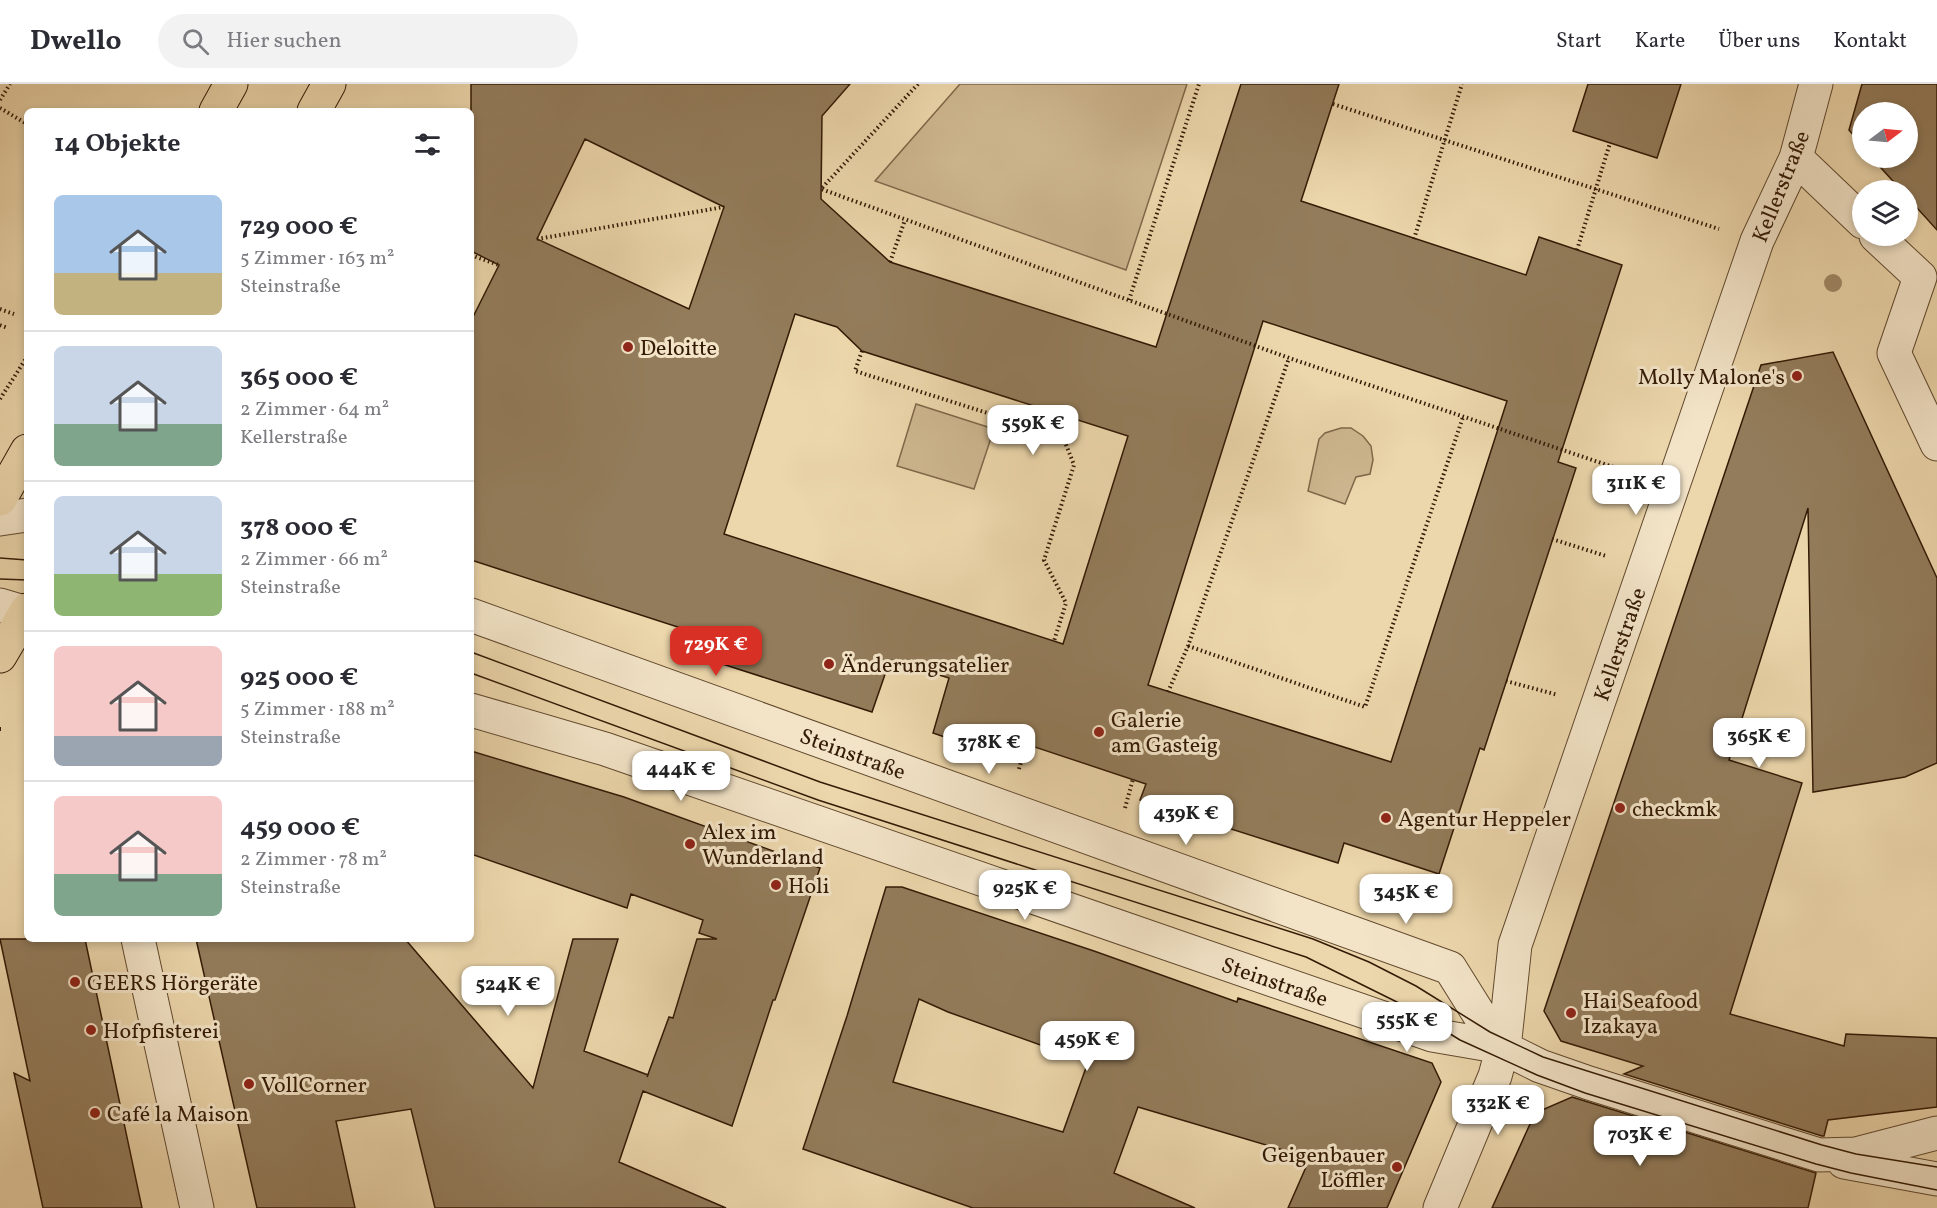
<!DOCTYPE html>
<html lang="de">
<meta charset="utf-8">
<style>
body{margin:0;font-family:Vollkorn,serif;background:#f2f2f3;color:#2b2b33;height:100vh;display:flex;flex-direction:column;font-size:22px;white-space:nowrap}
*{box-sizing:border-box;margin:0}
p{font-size:20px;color:#7c7c81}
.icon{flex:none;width:33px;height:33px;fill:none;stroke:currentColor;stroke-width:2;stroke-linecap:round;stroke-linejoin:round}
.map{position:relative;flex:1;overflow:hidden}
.sheet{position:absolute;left:24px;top:24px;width:450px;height:834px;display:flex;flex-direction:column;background:#fff;border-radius:9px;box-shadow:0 3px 9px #0003}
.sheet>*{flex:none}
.needle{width:39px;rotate:74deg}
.tools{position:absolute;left:1852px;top:18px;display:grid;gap:12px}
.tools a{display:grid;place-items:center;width:66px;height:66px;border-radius:50%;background:#fff;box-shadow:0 3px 9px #0003;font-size:30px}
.price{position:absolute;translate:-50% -51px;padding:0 14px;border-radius:12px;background:#fff;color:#222;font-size:20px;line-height:39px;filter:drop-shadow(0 2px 3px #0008)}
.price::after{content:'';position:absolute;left:50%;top:36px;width:18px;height:14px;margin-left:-9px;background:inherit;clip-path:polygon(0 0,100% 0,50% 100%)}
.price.active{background:#d93025;color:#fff}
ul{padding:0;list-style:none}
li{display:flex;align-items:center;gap:18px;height:150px;padding:0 30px}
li+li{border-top:2px solid #e1e1e2}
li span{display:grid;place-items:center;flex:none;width:168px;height:120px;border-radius:9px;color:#555}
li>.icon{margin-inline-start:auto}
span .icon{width:72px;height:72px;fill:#fffc;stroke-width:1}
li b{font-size:26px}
h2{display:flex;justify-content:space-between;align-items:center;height:72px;padding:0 30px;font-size:26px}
header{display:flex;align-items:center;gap:36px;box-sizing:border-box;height:84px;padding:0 30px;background:#fff;border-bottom:2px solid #e1e1e2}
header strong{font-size:28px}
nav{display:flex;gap:33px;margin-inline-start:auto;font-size:21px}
.search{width:420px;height:54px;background:#f2f2f3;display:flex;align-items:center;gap:15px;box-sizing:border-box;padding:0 21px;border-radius:33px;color:#7c7c81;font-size:22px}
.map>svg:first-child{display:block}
</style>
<header>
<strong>Dwello</strong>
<div class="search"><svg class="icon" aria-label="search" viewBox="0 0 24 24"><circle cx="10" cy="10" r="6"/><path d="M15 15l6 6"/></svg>Hier suchen</div>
<nav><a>Start</a><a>Karte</a><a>Über uns</a><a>Kontakt</a></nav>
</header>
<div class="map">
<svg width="1937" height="1124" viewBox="0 0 1937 1124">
<rect width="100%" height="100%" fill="#ecd6ab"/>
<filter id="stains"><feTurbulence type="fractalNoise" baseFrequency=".00333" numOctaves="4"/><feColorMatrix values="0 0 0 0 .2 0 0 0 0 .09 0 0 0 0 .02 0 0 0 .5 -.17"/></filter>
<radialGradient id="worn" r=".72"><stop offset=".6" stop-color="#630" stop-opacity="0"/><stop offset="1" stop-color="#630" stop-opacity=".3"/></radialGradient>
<path fill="#cdb68f" stroke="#80684a" stroke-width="1.5" d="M 960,0 L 1187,0 L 1126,186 L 875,97 Z
M 916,320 L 994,345 L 974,405 L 897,382 Z
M 1341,344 L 1351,344 L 1363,352 L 1371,362 L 1373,376 L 1370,390 L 1356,393 L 1345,420 L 1308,407 L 1319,355 L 1325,349 Z"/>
<path fill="#937c5b" stroke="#331a05" stroke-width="1.5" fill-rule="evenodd" d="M 471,0 L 850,0 L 822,32 L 821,115 L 890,178 L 1156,263 L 1241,0 L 1339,0 L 1301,117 L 1526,191 L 1539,153 L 1622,181 L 1558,378 L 1576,384 L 1484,666 L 1480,664 L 1439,790 L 1344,759 L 1338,779 L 1140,716 L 1146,700 L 1014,656 L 1006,674 L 933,649 L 949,594 L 890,576 L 872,628 L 716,578 L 721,557 L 471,476 L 471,237 L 499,181 L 471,167 ZM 585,55 L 724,123 L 689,225 L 537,155 ZM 795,230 L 837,243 L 862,267 L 1128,352 L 1063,560 L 724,450 ZM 1263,237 L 1507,317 L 1391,678 L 1148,601 Z
M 1588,0 L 1681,0 L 1657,74 L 1573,47 Z
M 1862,0 L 1937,0 L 1937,146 L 1908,114 L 1908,106 L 1901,106 L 1872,74 L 1908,74 L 1908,28 L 1863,28 L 1863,62 L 1849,46 Z
M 1833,268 L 1937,494 L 1937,679 L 1905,693 L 1813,708 L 1808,424 L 1729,676 L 1802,699 L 1730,930 L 1844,962 L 1846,950 L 1937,954 L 1937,1023 L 1828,1036 L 1824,1052 L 1822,1052 L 1624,990 L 1643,982 L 1561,957 L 1544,927 L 1761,281 Z
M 471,667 L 624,713 L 820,784 L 775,916 L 773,916 L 732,1042 L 643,1007 L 619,1078 L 726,1124 L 435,1124 L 411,1025 L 336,1037 L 355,1124 L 257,1124 L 196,855 L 405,855 L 533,1004 L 573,855 L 618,855 L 584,967 L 648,991 L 647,993 L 669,933 L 673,934 L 697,855 L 717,855 L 699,849 L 703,836 L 631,810 L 627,824 L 471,770 Z
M 886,803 L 902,803 L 1094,867 L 1237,918 L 1238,914 L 1432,979 L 1441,998 L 1387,1124 L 1288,1124 L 1310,1074 L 1138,1023 L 1114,1089 L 1195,1124 L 973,1124 L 803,1065 L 847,932 ZM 919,915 L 948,928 L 1088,978 L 1063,1048 L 893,998 Z
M 0,855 L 85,855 L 142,1124 L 43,1124 L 14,989 L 30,997 Z
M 1572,1013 L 1816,1089 L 1808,1124 L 1492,1124 L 1535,1029 Z"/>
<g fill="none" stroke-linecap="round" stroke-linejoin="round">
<defs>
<path id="minor" d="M 1796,74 L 1863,138
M 1876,152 L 1920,193
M 1920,193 L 1894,269 L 1937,360
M 0,435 L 27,431
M 0,521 L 27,529
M 471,531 L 1450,884 L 1490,948 L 1502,963
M 471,626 L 605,665 L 1432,951 L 1502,963 L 1540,982 L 1589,999 L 1819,1071 L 1856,1070 L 1937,1049
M 138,855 L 197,1124
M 1844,1078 L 1937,1095
M 1440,1124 L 1495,992 L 1505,955 L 1515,861 L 1757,157 L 1796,74 L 1816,0"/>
<path id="major" d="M 216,27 L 231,0
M 314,27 L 329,0
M 0,415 L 27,367
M 0,572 L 27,526"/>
</defs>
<use href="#minor" stroke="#61492e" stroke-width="35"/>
<use href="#major" stroke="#331a05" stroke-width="35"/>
<path stroke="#331a05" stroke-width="4" stroke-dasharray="1.5 3" stroke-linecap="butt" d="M 918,0 L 821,105 L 1289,274 L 1634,390
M 0,16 L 10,0
M 1333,20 L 1719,145
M 0,24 L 27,40
M 537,155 L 724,123
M 1414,155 L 1462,0
M 1577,166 L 1610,59
M 471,171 L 499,181
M 890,178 L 905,136
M 1129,216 L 1199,0
M 0,225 L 14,230
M 0,241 L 8,244
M 862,267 L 855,287 L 1063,353 L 1074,381 L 1044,476 L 1066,519 L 1054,557
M 0,315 L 27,273
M 1552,455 L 1606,472
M 1188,562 L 1365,623 L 1463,333
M 1506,597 L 1558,611
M 1168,608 L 1188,562 L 1289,274
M 0,645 L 1,645
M 1019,685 L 1026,660
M 1125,724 L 1133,695"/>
<use href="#minor" stroke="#f3e4c8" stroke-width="33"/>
<use href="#major" stroke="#ecd6ab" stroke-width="33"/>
<path stroke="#331a05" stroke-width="1.5" d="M 0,474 L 27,476
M 0,495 L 27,496
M 471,568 L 820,698 L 1313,855 L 1369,878 L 1416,902 L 1490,948 L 1543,973 L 1822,1061 L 1856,1070 L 1937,1083
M 471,589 L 818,716 L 1306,873 L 1405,922 L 1460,956 L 1537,991 L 1585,1009 L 1816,1080 L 1851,1089 L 1937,1106"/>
</g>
<circle fill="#a08866" cx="1833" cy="199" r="9"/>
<g fill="#8f2418" stroke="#f3e4c8" stroke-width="2">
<circle cx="628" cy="263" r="6"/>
<circle cx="1797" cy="292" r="6"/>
<circle cx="829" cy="580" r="6"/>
<circle cx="1099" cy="648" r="6"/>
<circle cx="1620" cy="724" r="6"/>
<circle cx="1386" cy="734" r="6"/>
<circle cx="690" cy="760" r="6"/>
<circle cx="776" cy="801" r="6"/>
<circle cx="75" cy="898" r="6"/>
<circle cx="1571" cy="929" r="6"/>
<circle cx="91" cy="946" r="6"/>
<circle cx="249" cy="1000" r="6"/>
<circle cx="95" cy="1029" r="6"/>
<circle cx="1397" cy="1083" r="6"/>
</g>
<g text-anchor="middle" stroke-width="6" stroke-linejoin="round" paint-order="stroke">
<g font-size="22" fill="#331a05" stroke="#f3e4c8">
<text transform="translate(1780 102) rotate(-68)" y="8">Kellerstraße</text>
<text transform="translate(1619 560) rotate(-71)" y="8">Kellerstraße</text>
<text transform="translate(853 669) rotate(20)" y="8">Steinstraße</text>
<text transform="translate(1275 897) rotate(19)" y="8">Steinstraße</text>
</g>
<g font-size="22" fill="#331a05" stroke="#f3e4c8" text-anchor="start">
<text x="640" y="271">Deloitte</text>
<text x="1785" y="300" text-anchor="end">Molly Malone's</text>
<text x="841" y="588">Änderungsatelier</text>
<text x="1111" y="643">Galerie<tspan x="1111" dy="25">am Gasteig</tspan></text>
<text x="1632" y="732">checkmk</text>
<text x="1398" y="742">Agentur Heppeler</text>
<text x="702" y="755">Alex im<tspan x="702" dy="25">Wunderland</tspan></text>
<text x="788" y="809">Holi</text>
<text x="87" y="906">GEERS Hörgeräte</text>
<text x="1583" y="924">Hai Seafood<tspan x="1583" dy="25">Izakaya</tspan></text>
<text x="103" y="954">Hofpfisterei</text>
<text x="261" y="1008">VollCorner</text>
<text x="107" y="1037">Café la Maison</text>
<text x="1385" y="1078" text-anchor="end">Geigenbauer<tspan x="1385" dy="25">Löffler</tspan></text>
</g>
</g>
<rect width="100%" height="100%" filter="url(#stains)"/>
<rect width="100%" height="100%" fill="url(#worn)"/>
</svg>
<div class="tools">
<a><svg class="needle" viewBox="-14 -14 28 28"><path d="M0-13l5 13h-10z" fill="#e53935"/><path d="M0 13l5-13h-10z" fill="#7c7c81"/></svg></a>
<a><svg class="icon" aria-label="layers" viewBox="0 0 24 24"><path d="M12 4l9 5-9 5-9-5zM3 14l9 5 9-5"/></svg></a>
</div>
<b class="price" style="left:1033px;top:372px">559K €</b>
<b class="price" style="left:1636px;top:432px">311K €</b>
<b class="price active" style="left:716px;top:593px">729K €</b>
<b class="price" style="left:1759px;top:685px">365K €</b>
<b class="price" style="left:989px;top:691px">378K €</b>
<b class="price" style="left:681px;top:718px">444K €</b>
<b class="price" style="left:1186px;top:762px">439K €</b>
<b class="price" style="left:1025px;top:837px">925K €</b>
<b class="price" style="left:1406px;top:841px">345K €</b>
<b class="price" style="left:508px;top:933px">524K €</b>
<b class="price" style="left:1407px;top:969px">555K €</b>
<b class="price" style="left:1087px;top:988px">459K €</b>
<b class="price" style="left:1498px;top:1052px">332K €</b>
<b class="price" style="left:1640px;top:1083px">703K €</b>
<section class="sheet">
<h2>14 Objekte<svg class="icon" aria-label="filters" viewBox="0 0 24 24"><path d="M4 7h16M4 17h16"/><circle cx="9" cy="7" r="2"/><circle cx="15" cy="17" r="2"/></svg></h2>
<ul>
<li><span style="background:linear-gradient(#a9c7e8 65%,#c2b280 0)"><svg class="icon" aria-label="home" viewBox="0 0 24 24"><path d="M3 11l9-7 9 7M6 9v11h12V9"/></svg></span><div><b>729 000 €</b><p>5 Zimmer · 163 m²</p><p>Steinstraße</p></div></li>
<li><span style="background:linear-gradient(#c9d6e8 65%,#7fa58c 0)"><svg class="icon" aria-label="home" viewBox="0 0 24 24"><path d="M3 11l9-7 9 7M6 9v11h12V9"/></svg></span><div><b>365 000 €</b><p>2 Zimmer · 64 m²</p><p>Kellerstraße</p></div></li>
<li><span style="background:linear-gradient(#c9d6e8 65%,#8fb573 0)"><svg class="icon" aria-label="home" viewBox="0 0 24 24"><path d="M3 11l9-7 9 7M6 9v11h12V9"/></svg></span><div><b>378 000 €</b><p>2 Zimmer · 66 m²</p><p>Steinstraße</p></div></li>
<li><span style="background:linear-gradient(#f6c9c9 75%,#9aa5b1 0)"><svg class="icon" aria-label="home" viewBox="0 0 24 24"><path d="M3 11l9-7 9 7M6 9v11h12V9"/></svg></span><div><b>925 000 €</b><p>5 Zimmer · 188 m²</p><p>Steinstraße</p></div></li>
<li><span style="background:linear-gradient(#f6c9c9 65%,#7fa58c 0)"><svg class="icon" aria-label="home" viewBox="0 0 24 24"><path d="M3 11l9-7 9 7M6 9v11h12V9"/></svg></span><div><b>459 000 €</b><p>2 Zimmer · 78 m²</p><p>Steinstraße</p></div></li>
</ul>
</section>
</div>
